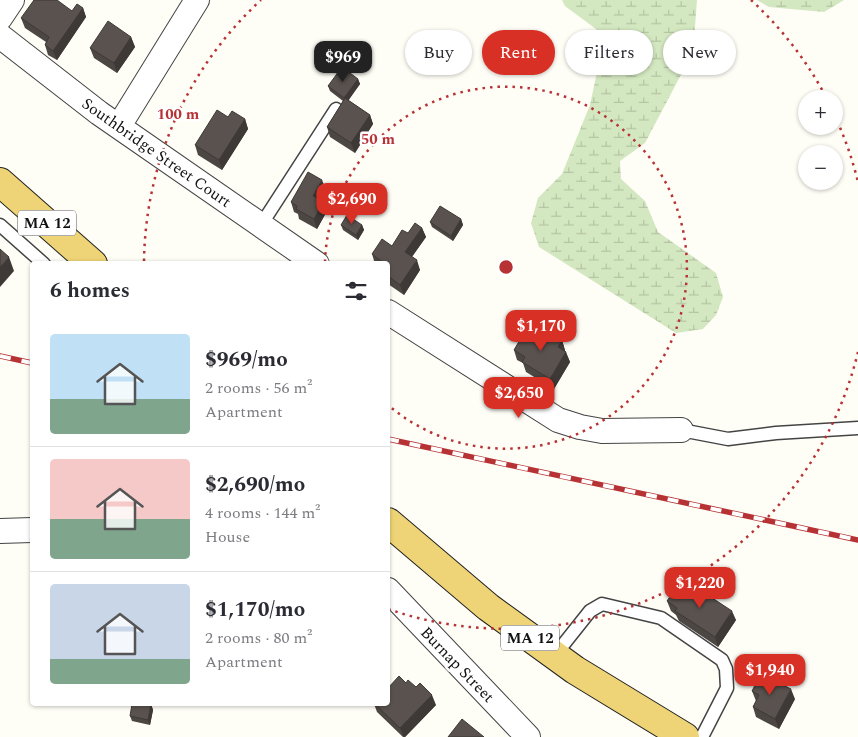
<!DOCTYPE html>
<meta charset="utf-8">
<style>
body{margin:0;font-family:Spectral,serif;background:#f2f2f3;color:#2b2b33;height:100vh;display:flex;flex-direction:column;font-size:19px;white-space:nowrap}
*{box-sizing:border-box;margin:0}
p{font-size:16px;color:#7c7c81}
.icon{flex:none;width:28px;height:28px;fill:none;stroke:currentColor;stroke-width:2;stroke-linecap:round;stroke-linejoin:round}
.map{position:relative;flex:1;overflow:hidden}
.details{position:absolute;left:30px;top:261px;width:360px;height:445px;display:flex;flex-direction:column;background:#fff;border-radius:5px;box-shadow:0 1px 4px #0004}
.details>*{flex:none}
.banner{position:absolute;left:405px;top:30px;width:378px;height:45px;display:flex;gap:10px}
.tools{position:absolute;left:798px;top:90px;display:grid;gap:10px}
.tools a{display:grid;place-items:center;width:45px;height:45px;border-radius:50%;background:#fff;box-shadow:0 1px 4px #0004;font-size:25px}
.price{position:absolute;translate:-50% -42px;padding:0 11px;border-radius:10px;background:#d93025;color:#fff;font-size:16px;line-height:32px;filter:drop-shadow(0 1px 2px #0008)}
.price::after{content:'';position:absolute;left:50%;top:30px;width:15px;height:11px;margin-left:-8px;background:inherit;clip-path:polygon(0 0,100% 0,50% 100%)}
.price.selected{background:#222;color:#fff}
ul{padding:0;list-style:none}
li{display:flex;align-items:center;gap:15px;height:125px;padding:0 20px}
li+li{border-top:1px solid #e1e1e2}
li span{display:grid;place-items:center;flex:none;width:140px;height:100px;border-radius:5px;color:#555}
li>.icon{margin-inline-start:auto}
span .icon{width:60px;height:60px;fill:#fffc;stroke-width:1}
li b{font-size:21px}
h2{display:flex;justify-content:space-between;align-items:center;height:60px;padding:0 20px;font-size:21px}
.tag{padding:0 18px;border-radius:22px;background:#fff;box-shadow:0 1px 4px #0004;font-size:18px;line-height:45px}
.tag.selected{background:#d93025;color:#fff}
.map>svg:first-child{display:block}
</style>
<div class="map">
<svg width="858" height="737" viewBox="0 0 858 737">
<defs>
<pattern id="wetland-marsh" width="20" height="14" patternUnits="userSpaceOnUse" patternTransform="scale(1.25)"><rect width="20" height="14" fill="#d3e7c0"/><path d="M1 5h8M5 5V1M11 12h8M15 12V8" fill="none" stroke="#b4c5a4"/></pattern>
</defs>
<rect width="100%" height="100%" fill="#fefdf6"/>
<path fill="url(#wetland-marsh)" d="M 562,0 L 697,0 L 693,52 L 645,143 L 620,161 L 621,179 L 645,201 L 658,232 L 716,273 L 723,297 L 716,315 L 703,329 L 676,333 L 539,247 L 531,223 L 538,198 L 562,174 L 590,105 L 603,44 L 596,29 L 565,6 Z
M 757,0 L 844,0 L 824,12 L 769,7 Z"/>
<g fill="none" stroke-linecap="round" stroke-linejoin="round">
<defs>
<path id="service" d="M 0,225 L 44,264
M 261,225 L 336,109
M 681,430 L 728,439 L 776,433 L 858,428
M 555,655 L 590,611 L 602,604 L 661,618 L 722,660 L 726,669 L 727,688 L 702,737"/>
<path id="minor" d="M 0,18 L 12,0
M 0,36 L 99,113 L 317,264
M 119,126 L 197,0
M 388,312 L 558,420 L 580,427 L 602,431 L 681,430
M 0,531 L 32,530
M 388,590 L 528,737"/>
<path id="primary" d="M 0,182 L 93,264
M 388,522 L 488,607 L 575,670 L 685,737"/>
</defs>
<use href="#service" stroke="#444" stroke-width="15"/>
<use href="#minor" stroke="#444" stroke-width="26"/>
<use href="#primary" stroke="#222" stroke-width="30"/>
<use href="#service" stroke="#fff" stroke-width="12"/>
<use href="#minor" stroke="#fff" stroke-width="24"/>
<use href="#primary" stroke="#eed476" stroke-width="28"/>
<defs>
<path id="rail" d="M 0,356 L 32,363
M 388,439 L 858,540"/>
</defs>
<use href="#rail" stroke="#b73235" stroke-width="5.5"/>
<use href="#rail" stroke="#fff" stroke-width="4" stroke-dasharray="11" stroke-linecap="butt"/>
</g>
<path fill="#4d4743" d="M 83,8 L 86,17 L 57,60 L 48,55 L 45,45 L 46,42 L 25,28 L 21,18 L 72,11 Z
M 131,37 L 135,47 L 117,73 L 94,58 L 90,48 Z
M 358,79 L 360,84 L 348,100 L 370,115 L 373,124 L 355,153 L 330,137 L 327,127 L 343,101 L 330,91 L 328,86 Z
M 228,117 L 245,119 L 248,129 L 222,170 L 198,155 L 195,145 Z
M 326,190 L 320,199 L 324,201 L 327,211 L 317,229 L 299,219 L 298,214 L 294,212 L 291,202 Z
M 461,219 L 463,225 L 453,241 L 432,227 L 430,222 Z
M 341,225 L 362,225 L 364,230 L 358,240 L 343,230 Z
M 422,228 L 426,237 L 412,257 L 420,270 L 404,295 L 388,284 L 388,264 L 375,264 L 372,254 L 392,246 L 408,233 Z
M 539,336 L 562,340 L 565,351 L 570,362 L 554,389 L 526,372 L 523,363 L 517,360 L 514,350 L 532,337 Z
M 689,593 L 736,620 L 718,647 L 679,621 L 676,615 L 671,611 L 667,601 Z
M 406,683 L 436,705 L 405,737 L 403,737 L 377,712 L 374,704 L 388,704 Z
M 752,691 L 795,699 L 779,729 L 756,717 L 753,707 L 756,701 Z
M 151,704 L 153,710 L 150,725 L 132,721 L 130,716 Z"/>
<path fill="#3e3937" d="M 83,8 L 86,17 L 57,60 L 53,51 Z
M 131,37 L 135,47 L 117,73 L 114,63 Z
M 358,79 L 360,84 L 346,104 L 344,98 Z
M 370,115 L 373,124 L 355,153 L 351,143 Z
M 245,119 L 248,129 L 222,170 L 219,160 Z
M 322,180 L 326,190 L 317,205 L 313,196 Z
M 324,201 L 327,211 L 317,229 L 314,219 Z
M 461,219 L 463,225 L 453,241 L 451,236 Z
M 362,225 L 364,230 L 358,240 L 356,235 Z
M 422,228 L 426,237 L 408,262 L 405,252 Z
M 9,257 L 14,271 L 0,287 L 0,267 Z
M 417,260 L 420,270 L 404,295 L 400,285 Z
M 562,340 L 565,350 L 562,357 L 558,347 Z
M 566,352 L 570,362 L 554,389 L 550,379 Z
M 732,611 L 736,620 L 718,647 L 715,637 Z
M 791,689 L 795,699 L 779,729 L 775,719 Z
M 432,695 L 436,705 L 405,737 L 404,737 L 400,728 Z
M 151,704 L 153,710 L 150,725 L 148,720 Z"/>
<path fill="#59524e" stroke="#3e3937" d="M 34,0 L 57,0 L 72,11 L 77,4 L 83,8 L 53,51 L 45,45 L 49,37 L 21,18 Z
M 108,21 L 131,37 L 114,63 L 90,48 Z
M 342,67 L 358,79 L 344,98 L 328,86 Z
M 345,98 L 370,115 L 351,143 L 327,127 Z
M 217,110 L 228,117 L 232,111 L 245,119 L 219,160 L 195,145 Z
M 308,172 L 322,180 L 313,196 L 324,201 L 314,219 L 296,209 L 297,206 L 291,202 Z
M 440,206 L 461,219 L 451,236 L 430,222 Z
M 347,215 L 362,225 L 356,235 L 341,225 Z
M 415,223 L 422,228 L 405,252 L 417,260 L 400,285 L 388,276 L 388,264 L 379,264 L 381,261 L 372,254 L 382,239 L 392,246 L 402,230 L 408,233 Z
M 0,249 L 9,257 L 0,267 Z
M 543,329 L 562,340 L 558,347 L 566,352 L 550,379 L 522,362 L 525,357 L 514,350 L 524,333 L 532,337 L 535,333 L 539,336 Z
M 678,585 L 689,593 L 694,586 L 732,611 L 715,637 L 675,611 L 677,608 L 667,601 Z
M 761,674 L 791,689 L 775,719 L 753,707 L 759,695 L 752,691 Z
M 399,676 L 406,683 L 408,680 L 416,687 L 420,683 L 432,695 L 400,728 L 375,704 L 388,704 L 388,688 Z
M 132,704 L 151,704 L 148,720 L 130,716 Z
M 462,719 L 484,737 L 448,737 Z"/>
<g fill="none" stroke="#b73235" stroke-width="2.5" stroke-dasharray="2.5 5">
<path d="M325 262A181 181 0 1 1 388 405"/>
<path d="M858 352A362 362 0 0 1 388 609M144 261A362 362 0 0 1 261 0M751 0A362 362 0 0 1 826 97M834 114A362 362 0 0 1 858 182"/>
</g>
<g text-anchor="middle" stroke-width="5" stroke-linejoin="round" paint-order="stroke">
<g fill="#fff" stroke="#585858" stroke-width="1">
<rect x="18" y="210.5" width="58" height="25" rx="4"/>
<rect x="501" y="625.5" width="58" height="25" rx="4"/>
</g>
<g font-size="15" font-weight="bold" fill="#111">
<text x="47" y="228">MA 12</text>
<text x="530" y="643">MA 12</text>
</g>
<g font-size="16" fill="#111" stroke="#fff">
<text transform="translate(157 152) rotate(35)" y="6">Southbridge Street Court</text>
<text transform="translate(458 664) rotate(46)" y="6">Burnap Street</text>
</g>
</g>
<circle cx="506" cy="267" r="8" fill="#b73235" stroke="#fff" stroke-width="2.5"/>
<g font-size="15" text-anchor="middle" font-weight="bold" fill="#b73235" stroke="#fff" stroke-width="5" stroke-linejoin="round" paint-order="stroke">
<text x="178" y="119">100 m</text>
<text x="378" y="144">50 m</text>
</g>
</svg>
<div class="tools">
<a>+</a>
<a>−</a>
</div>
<b class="price selected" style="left:343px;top:83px">$969</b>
<b class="price" style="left:352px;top:225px">$2,690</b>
<b class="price" style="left:541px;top:352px">$1,170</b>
<b class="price" style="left:519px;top:419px">$2,650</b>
<b class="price" style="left:700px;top:609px">$1,220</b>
<b class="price" style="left:770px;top:696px">$1,940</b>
<div class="banner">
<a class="tag">Buy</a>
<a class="tag selected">Rent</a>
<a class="tag">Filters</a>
<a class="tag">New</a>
</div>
<section class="details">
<h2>6 homes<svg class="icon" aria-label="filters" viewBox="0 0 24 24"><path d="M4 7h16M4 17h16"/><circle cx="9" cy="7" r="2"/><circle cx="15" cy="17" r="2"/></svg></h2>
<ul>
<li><span style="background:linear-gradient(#bfe0f5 65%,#7fa58c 0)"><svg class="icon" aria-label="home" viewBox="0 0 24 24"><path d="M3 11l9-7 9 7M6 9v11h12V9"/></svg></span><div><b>$969/mo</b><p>2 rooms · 56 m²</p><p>Apartment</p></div></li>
<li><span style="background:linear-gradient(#f6c9c9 60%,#7fa58c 0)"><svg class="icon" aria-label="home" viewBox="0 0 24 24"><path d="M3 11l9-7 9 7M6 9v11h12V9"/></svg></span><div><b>$2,690/mo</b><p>4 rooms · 144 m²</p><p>House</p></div></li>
<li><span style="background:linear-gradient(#c9d6e8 75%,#7fa58c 0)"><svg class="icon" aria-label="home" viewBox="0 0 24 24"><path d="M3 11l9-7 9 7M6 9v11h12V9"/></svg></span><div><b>$1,170/mo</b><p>2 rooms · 80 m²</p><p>Apartment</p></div></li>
</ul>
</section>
</div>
